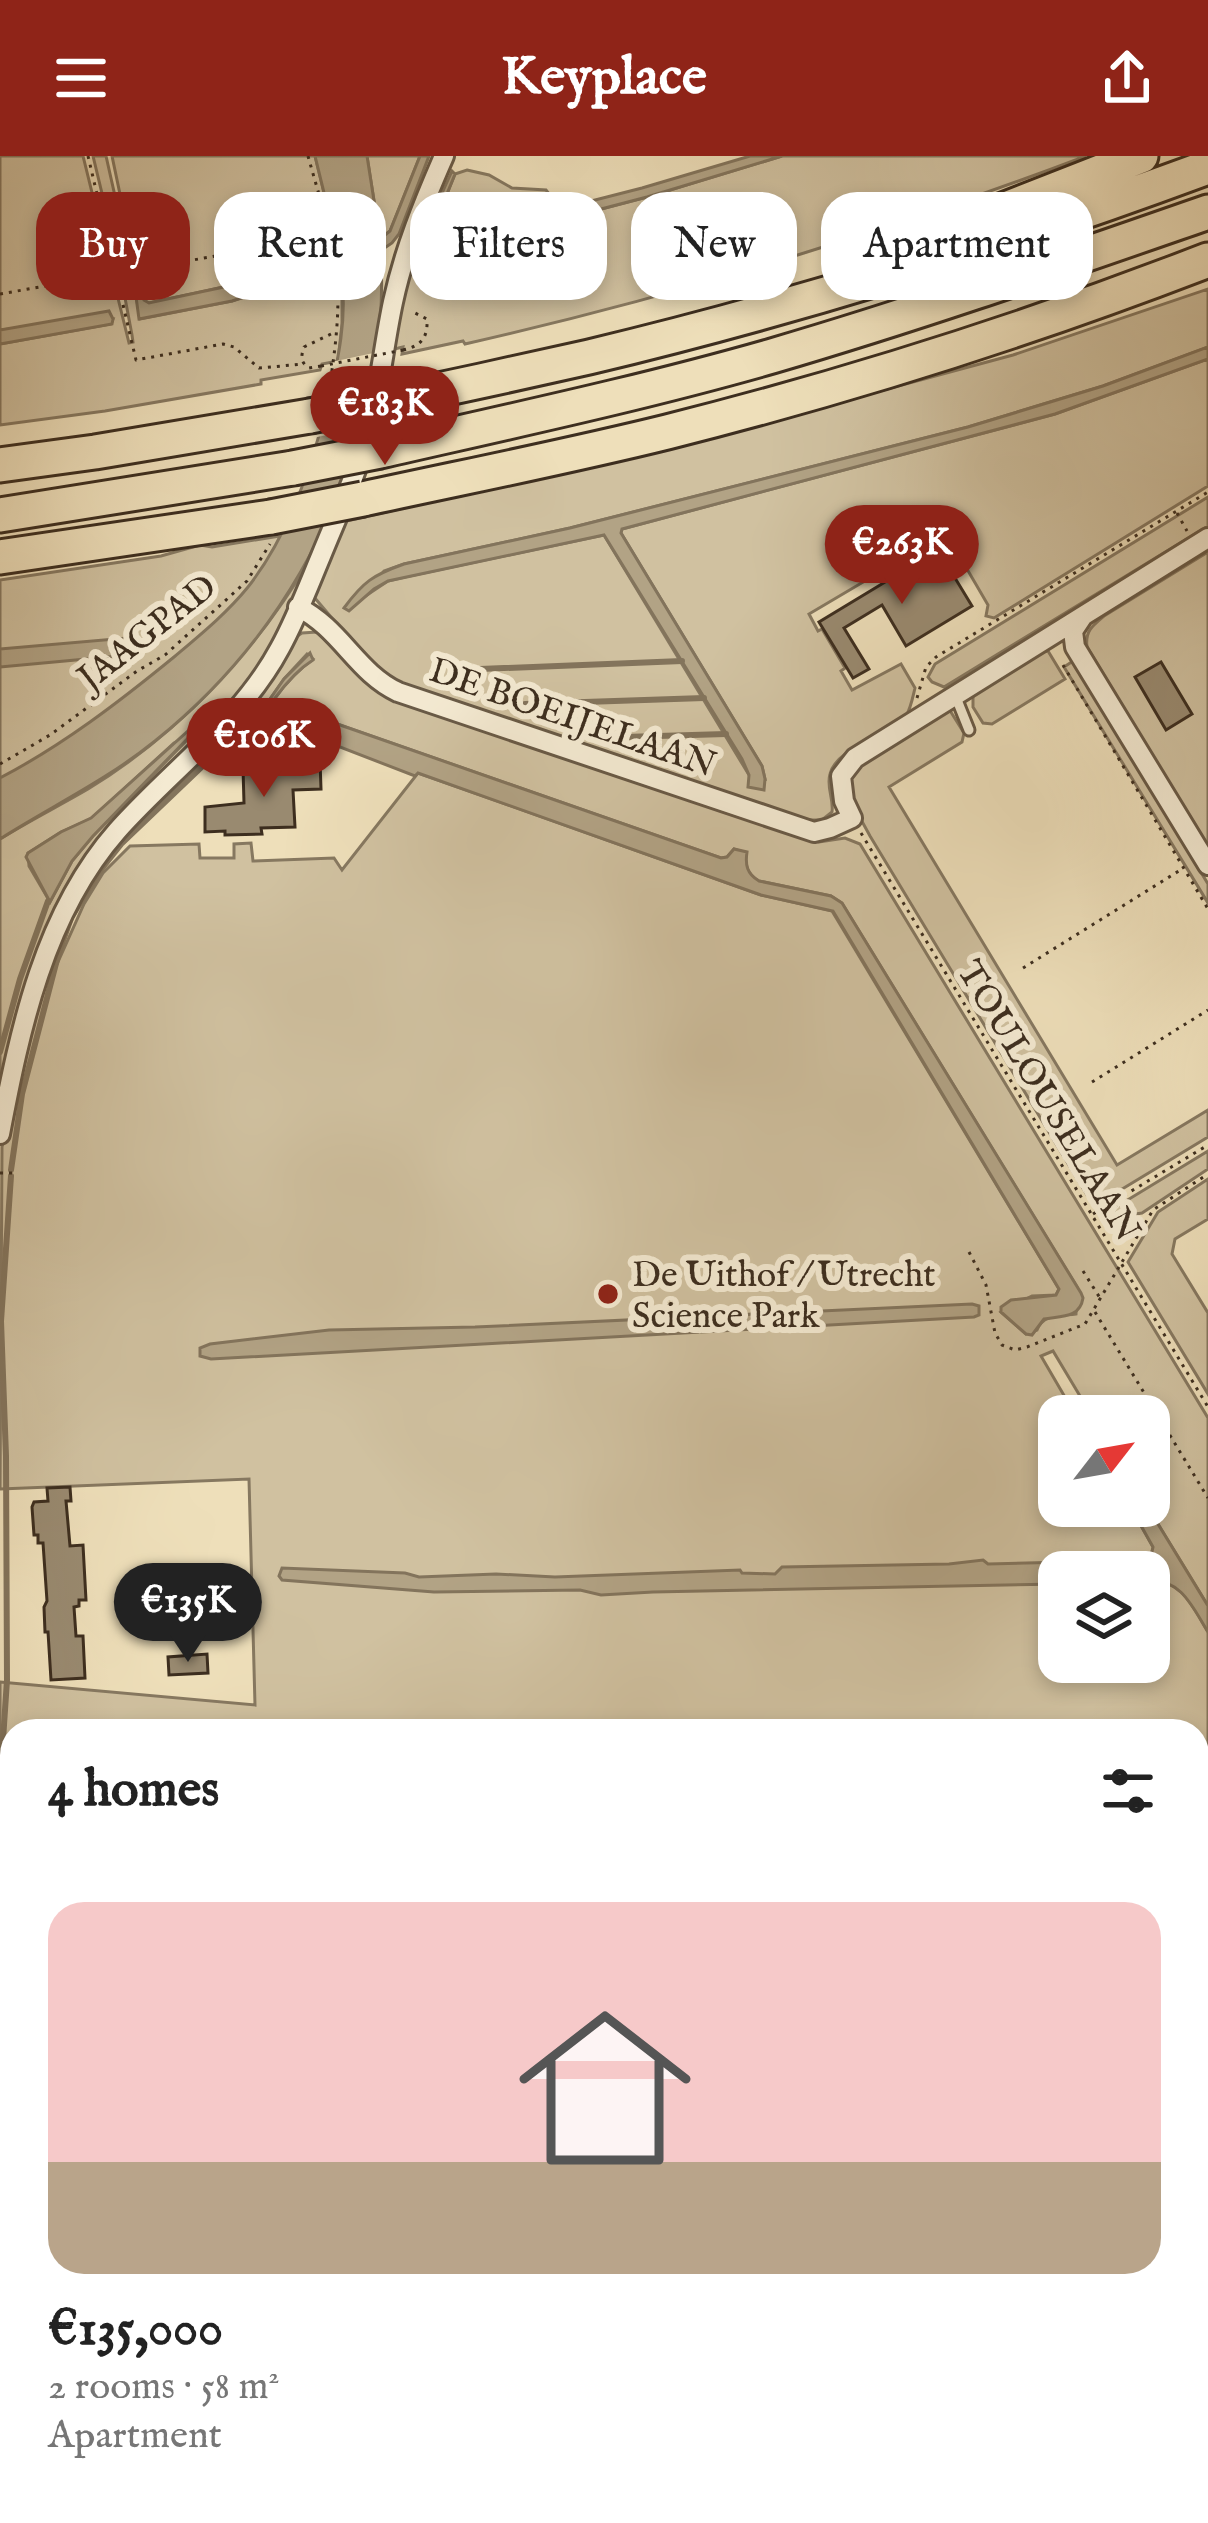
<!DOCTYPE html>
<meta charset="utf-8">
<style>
body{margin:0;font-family:"IM FELL English",serif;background:#f6f6f6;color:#222;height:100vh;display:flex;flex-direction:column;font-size:45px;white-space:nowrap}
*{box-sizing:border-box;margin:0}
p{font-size:39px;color:#767676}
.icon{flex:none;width:66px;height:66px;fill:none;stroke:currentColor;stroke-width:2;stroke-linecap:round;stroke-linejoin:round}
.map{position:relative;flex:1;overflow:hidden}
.side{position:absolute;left:0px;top:1563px;width:1209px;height:804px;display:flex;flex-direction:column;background:#fff;border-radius:36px 36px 0 0;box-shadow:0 6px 18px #0003}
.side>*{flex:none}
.top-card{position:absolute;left:36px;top:36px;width:1137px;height:108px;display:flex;gap:24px}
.needle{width:78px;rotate:59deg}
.buttons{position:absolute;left:1038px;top:1239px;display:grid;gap:24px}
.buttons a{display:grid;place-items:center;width:132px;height:132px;border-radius:24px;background:#fff;box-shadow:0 6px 18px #0003;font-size:60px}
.price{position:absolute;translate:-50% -102px;padding:0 27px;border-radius:42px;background:#8f2418;color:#fff;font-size:39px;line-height:78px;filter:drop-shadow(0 3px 6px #0008)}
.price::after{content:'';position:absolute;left:50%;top:72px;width:36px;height:27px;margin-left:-18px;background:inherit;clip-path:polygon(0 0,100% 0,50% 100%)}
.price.current{background:#222;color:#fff}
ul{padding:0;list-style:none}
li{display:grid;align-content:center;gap:24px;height:636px;padding:0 48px}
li+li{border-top:3px solid #e0e0e0}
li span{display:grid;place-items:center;height:372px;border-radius:36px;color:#555}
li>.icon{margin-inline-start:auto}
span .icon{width:216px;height:216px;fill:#fffc;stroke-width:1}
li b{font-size:51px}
h2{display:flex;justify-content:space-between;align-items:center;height:144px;padding:0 48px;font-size:51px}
.pill{padding:0 42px;border-radius:36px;background:#fff;box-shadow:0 6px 18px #0003;font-size:42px;line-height:108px}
.pill.current{background:#8f2418;color:#fff}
header{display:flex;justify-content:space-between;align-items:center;height:156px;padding:0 48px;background:#8f2418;color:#fff;font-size:54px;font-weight:700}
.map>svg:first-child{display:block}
</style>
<header><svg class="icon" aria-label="menu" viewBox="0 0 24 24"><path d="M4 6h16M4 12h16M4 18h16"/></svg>Keyplace<svg class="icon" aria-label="share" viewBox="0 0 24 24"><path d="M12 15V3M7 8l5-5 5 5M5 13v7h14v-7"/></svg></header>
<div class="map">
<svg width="1208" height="2367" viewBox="0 0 1208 2367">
<rect width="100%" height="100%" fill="#eedfba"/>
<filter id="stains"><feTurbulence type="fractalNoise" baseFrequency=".00167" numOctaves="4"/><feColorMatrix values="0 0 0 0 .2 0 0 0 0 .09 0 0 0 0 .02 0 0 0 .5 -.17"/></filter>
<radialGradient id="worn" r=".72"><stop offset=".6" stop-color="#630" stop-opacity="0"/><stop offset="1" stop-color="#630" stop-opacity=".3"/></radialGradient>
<path fill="#d0c1a0" stroke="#867860" stroke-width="3" fill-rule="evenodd" d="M 0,0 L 83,0 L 129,187 L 133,186 L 132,179 L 122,126 L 128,119 L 144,115 L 141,112 L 124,114 L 119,108 L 93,0 L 106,0 L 130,107 L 134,105 L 112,0 L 315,0 L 341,106 L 149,147 L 144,145 L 139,125 L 134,127 L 140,163 L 232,145 L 284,128 L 342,118 L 342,168 L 338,205 L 322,208 L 320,214 L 261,224 L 261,228 L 105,255 L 0,269 L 0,188 L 111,168 L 113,163 L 0,174 Z
M 367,0 L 420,0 L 390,75 L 380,83 Z
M 782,0 L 1086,0 C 883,77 676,140 465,188 L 463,185 L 402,198 L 403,191 L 390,194 L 417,75 L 455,86 L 475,86 L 647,41 Z
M 467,14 L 489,19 L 512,32 L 546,34 L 561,53 L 462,78 L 437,75 L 434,70 L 455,18 Z
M 1208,133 L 1208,191 L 1103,230 L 968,271 L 570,372 L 404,408 L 384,415 L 364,441 L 388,425 L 405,421 L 604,379 L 749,619 L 765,623 L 762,610 L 621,377 L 622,373 L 1055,258 L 1208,203 L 1208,330 L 994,462 L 986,460 L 988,449 L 946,377 L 809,458 L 818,475 L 822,473 L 845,512 L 841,515 L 852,534 L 901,508 L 915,532 C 913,540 911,552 906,560 C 891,583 838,588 830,618 C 826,631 834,643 832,656 L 822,664 L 805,664 L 400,530 L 376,514 L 314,441 L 313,434 L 342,366 L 541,321 L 861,240 L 1013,199 Z
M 1208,341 L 1208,370 L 944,531 L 932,526 L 928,521 L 935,508 Z
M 292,378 L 233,469 L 0,641 L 0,424 L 161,400 L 200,389 L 212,391 Z
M 1208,396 L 1208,692 L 1087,491 C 1085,475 1092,470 1104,460 Z
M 310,404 L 284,471 L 240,540 L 88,702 L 0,947 L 0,683 C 29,665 59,650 88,633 C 180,577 255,496 310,404 ZM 191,580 L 93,680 L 72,705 L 50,746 L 29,710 L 28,697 L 61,676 L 91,663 L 174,587 Z
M 317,476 L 363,522 L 749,664 L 819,686 L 845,682 L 860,688 L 1208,1262 L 1208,1450 L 1147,1350 L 1149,1260 L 1092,1260 L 1053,1195 L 1041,1200 L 1076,1260 L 1059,1260 L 1059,1350 L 1130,1350 L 1153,1391 L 1150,1405 L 1137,1410 L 1136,1416 L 1059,1416 L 1059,1506 L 1149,1506 L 1149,1425 C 1181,1422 1193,1451 1208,1476 L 1208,2367 L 1130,2367 L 1108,2355 L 1197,2355 L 1197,1575 L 12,1575 L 12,2355 L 1065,2355 L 1089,2367 L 0,2367 L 0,1526 L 255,1549 L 249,1323 L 0,1333 L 2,991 L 13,938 L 41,834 L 53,817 L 84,748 L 103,717 L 130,690 L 199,688 L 200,702 L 234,702 L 234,688 L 251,687 L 253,705 L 334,702 L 342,714 L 418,617 L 761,739 L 832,755 L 1059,1133 L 1056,1139 L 1032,1140 L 1001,1156 L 1026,1178 L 1037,1174 C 1043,1158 1060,1160 1076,1158 L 1077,1131 L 842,747 L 831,740 L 759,725 C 748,719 744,710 746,697 L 734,693 L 727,701 L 721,702 L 277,547 L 275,542 C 286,527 298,514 313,503 L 307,498 L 284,523 L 263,553 L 225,582 L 224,576 L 293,483 L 302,477 Z
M 1048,495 L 1065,523 L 992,568 L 983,567 L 973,551 L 973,538 L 1040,496 Z
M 1073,505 L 1208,728 L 1208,747 L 1064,511 Z
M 949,553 L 964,577 L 962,586 L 889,631 L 1117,1009 L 1208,954 L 1208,981 L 1104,1044 L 1092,1044 L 1087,1039 L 870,680 L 847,638 L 850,616 Z
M 1208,995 L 1208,1013 L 1142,1057 L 1123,1060 L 1111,1054 Z
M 1208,1023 L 1208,1063 L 1175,1083 L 1172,1098 L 1208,1157 L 1208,1238 L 1128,1106 L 1158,1056 Z"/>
<path fill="#b2a385" stroke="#83745c" stroke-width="3" d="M 315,0 L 367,0 L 380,83 L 390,75 L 420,0 L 429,0 L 399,78 L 392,87 L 380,95 C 384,133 381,167 375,205 C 351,355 275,489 155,585 C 107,624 52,650 0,683 L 0,622 C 63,589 119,546 174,501 C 200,479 227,457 248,431 C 289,379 312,309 328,246 C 338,205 348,160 341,118 L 284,128 L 232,145 L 139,163 L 134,126 L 140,124 L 144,144 L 149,147 L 341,106 Z
M 750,0 L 782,0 L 647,41 L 475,86 L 455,86 L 424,77 L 452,15 L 455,18 L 434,70 L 437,75 L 462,78 L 642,32 Z
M 109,155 L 113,163 L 112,168 L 0,188 L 0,174 Z
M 1208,191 L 1208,203 L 1055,258 L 622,373 L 621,377 L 762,610 L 765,623 L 764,634 L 748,631 L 749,619 L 742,603 L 604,379 L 388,425 L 374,433 L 349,455 L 344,452 C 363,426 373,419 404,408 L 570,372 L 968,271 L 1103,230 Z
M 138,481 L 143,486 L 140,498 L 0,511 L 0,493 Z
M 310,497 L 313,504 C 297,514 286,527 275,542 L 277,547 L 721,702 L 727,701 L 734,693 L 747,696 C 745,709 747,718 759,725 L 831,740 L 842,747 L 1081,1137 L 1083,1142 C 1080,1162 1062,1160 1044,1163 L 1032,1179 L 1026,1178 L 1001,1156 L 1001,1151 L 1011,1144 L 1056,1139 L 1059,1133 L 833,755 L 761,739 L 418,617 L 415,620 L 260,560 L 247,569 L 236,582 L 232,580 L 232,577 L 263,553 L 284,523 Z
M 188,575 L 191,579 L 93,680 L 72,705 L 50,746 L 26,701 L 28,697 L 61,676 L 91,662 Z
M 972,1148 L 979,1150 L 979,1159 L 974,1161 L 211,1203 L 200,1200 L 200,1192 L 210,1188 L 329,1174 L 475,1171 Z
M 1130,1350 L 1147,1350 L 1208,1450 L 1208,1476 C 1193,1452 1181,1422 1149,1425 L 1149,1416 L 1136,1416 L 1137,1410 L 1150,1405 L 1153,1391 Z
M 983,1404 L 988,1408 L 1108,1405 L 1111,1416 L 1059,1416 L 1059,1428 L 653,1436 L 601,1439 L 580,1434 L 434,1436 L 282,1424 L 279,1420 L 282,1412 L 405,1417 L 419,1421 L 496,1418 L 555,1421 L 740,1414 L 742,1417 L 775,1418 L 782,1411 L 949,1408 Z"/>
<path fill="#eedfba" d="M 383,195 L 368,271 L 312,282 L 331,206 Z"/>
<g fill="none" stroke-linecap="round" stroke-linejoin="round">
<path stroke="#83745c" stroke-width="6" d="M 456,514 L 682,505
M 525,548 L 704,542
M 624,581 L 726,578
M 0,896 L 20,823 L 48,745
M 11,1014 L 22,938 L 59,796 L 71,762 L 99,716 L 122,687 L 233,581
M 0,1629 L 7,1524 L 6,1300 L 1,1165 L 11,1020
M 685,2367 L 717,2355"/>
</g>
<path fill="#998a70" stroke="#3d2e1f" stroke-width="3" d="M 938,394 L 972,450 L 906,490 L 882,449 L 844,472 L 869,513 L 853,522 L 819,466 Z
M 1161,506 L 1192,558 L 1166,574 L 1135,521 Z
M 320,605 L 321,633 L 293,634 L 295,671 L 261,672 L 262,678 L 225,679 L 225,675 L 205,676 L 205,651 L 244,647 L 243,612 L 301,611 L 301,606 Z
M 70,1331 L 71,1345 L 66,1345 L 70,1390 L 83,1389 L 86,1444 L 79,1444 L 79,1450 L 74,1451 L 76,1480 L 83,1480 L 85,1522 L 51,1524 L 48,1476 L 45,1476 L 44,1451 L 47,1445 L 43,1387 L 38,1387 L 38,1379 L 34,1379 L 32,1351 L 34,1346 L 48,1345 L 47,1332 Z
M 207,1498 L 208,1517 L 169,1519 L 168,1501 Z"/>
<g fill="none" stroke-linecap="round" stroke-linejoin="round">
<defs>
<path id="service" d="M 955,539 L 969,574"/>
<path id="minor" d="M 298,451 C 341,473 357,517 398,536 L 814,676 L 830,672 L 852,662 L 844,645 L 841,620 L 855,602 L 1208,382
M 1083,460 L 1073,475 L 1075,491 L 1208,709
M 0,978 C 20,873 44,758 117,675 C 170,615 241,565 280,492 C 296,463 308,431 321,400 C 338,358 358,316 369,272 C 380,231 384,188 393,146 C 404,95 423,48 444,0"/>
<path id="motorway" d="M 909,91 L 1141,0
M 392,244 C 458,230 523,216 589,201 C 798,151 1006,86 1208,11
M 380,295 C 511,265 643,237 772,200 C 919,157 1064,106 1208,56
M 0,309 L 95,296 L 310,260
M 363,343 C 464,321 566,301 667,276 C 850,230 1032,172 1208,104
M 0,359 L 293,312
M 0,401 L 271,361"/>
</defs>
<use href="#service" stroke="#695a46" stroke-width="15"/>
<use href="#minor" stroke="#695a46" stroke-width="24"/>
<use href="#motorway" stroke="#3d2e1f" stroke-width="39"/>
<path stroke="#3d2e1f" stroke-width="3" stroke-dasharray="3 6" stroke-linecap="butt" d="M 88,0 L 136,204 L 223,188 L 234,191 L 259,212 L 304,208
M 308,0 C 319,40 333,81 337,122 C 340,157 335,194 330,228
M 0,138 L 329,80
M 403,194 C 421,190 428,182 427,163 L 411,155
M 321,210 L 309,212 C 300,206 301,200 304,191 L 333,177
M 1177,357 L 1187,375
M 1063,509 L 1208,753
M 917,542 L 926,511 L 936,501 L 1208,336
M 0,608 L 50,579 L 137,515 L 165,499 L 247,425 L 270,388
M 861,677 L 1208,1251
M 1023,812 L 1182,713
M 1092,926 L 1208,854
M 0,1017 L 12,1017
M 1093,1058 L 1208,989
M 969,1096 L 986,1129 L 995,1177 L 1002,1189 L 1015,1194 L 1027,1191 L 1085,1168 L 1153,1054 L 1208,1018
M 1083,1115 L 1100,1142
M 1095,1156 L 1208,1342
M 0,1896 L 12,1900
M 0,1910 L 12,1947
M 0,2307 L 7,2280 L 12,2276
M 1103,2355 L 1125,2367
M 168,2367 L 173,2355
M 544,2367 L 592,2355
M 720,2367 L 752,2355"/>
<use href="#service" stroke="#f4ead2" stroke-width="9"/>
<use href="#minor" stroke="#f4ead2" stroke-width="18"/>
<use href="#motorway" stroke="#eedfba" stroke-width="33"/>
<defs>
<path id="motorway-bridge" d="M 310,260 L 392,244
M 293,312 L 380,295
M 271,361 L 363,343"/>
</defs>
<use href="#motorway-bridge" stroke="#3d2e1f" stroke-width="39" stroke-linecap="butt"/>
<path stroke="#3d2e1f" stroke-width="3" stroke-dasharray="3 6" stroke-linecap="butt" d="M 321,210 L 403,194"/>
<use href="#motorway-bridge" stroke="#eedfba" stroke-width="33"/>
</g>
<circle fill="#8f2418" stroke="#f4ead2" stroke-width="4.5" cx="608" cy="1138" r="12"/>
<g text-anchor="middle" stroke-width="12" stroke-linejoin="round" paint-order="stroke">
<g font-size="36" fill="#3d2e1f" stroke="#f4ead2">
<text transform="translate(146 475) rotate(-38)" y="13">JAAGPAD</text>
<text transform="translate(573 560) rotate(19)" y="13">DE BOEIJELAAN</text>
<text transform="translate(1050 944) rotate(59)" y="13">TOULOUSELAAN</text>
</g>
<g font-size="36" fill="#3d2e1f" stroke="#f4ead2" text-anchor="start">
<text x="632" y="1130">De Uithof / Utrecht<tspan x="632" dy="41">Science Park</tspan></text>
</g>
</g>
<rect width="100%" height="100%" filter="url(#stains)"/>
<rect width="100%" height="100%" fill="url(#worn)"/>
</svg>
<div class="buttons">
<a><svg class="needle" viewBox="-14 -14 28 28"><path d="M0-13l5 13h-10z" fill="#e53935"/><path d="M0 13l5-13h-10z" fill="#767676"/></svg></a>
<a><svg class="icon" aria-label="layers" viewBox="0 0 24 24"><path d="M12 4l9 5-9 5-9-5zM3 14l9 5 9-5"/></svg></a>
</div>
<b class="price" style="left:385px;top:312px">€183K</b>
<b class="price" style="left:902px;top:451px">€263K</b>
<b class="price" style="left:264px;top:644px">€106K</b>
<b class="price current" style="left:188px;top:1509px">€135K</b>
<div class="top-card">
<a class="pill current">Buy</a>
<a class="pill">Rent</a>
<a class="pill">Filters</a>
<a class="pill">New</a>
<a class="pill">Apartment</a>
</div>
<section class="side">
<h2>4 homes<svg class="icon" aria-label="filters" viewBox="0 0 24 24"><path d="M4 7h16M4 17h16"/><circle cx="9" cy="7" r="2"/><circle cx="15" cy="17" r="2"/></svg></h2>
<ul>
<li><span style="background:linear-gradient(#f6c9c9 70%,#b9a48a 0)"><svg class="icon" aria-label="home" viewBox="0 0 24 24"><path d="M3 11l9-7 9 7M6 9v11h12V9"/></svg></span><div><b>€135,000</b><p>2 rooms · 58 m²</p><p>Apartment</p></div></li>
</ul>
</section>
</div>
